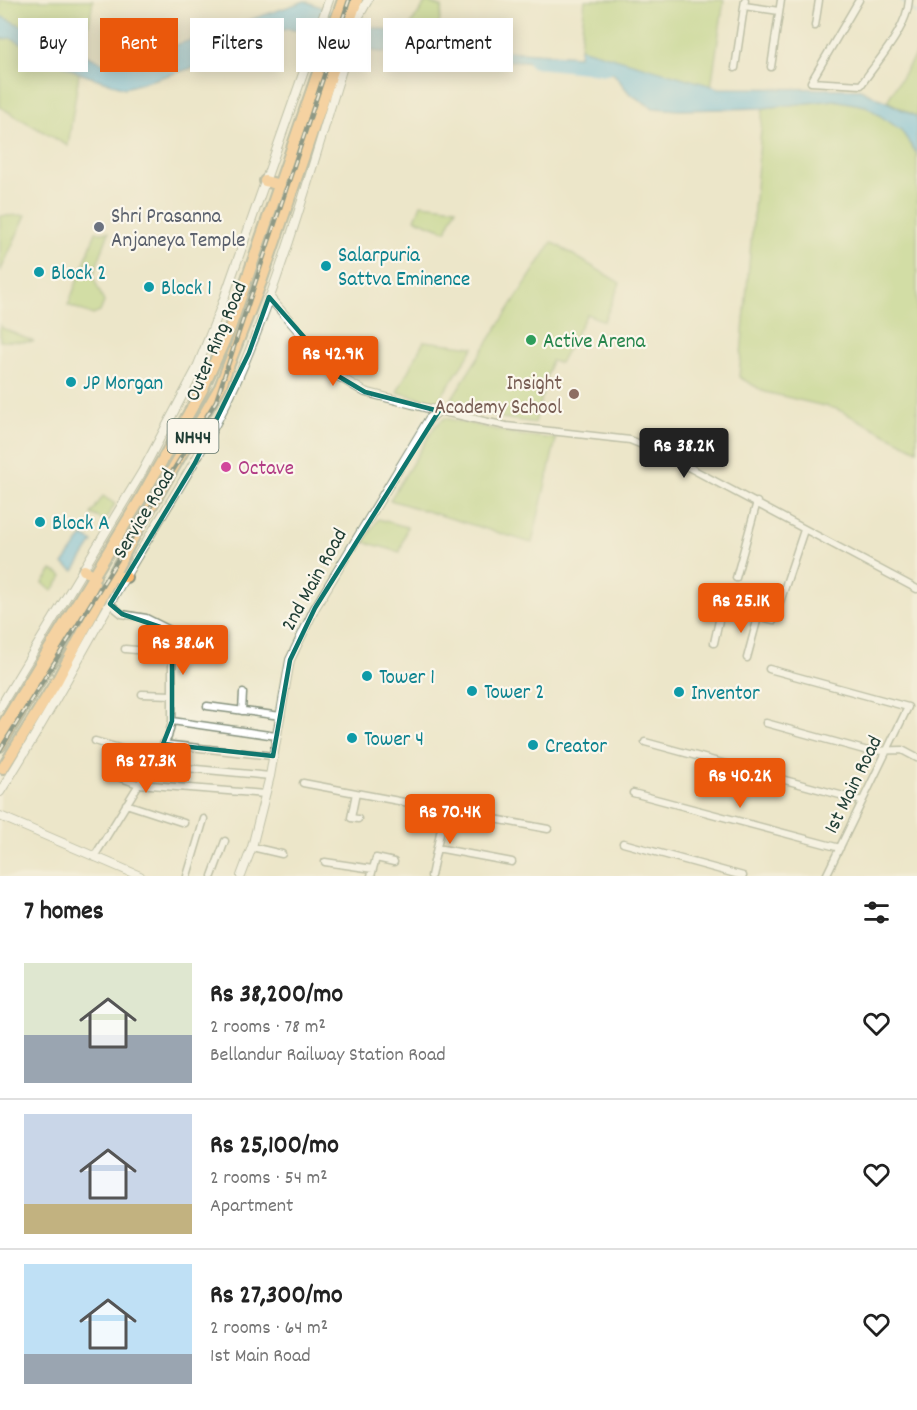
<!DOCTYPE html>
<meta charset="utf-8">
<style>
body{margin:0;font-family:Dekko,sans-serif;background:#f6f6f6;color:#222;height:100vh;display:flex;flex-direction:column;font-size:22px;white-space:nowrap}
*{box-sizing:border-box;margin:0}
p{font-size:20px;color:#767676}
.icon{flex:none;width:33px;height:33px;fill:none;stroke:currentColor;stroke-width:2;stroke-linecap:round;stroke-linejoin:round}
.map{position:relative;height:876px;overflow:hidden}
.drawer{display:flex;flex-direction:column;background:#fff;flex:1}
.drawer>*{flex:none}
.guide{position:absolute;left:18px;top:18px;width:600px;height:54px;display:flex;gap:12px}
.price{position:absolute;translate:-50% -51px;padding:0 14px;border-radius:6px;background:#ea580c;color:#fff;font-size:20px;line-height:39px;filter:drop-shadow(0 2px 3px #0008)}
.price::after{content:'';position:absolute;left:50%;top:36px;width:18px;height:14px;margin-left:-9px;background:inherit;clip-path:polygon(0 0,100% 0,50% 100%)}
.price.selected{background:#222;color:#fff}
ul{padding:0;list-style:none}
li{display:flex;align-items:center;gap:18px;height:150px;padding:0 24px}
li+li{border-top:2px solid #e0e0e0}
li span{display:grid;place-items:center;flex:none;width:168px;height:120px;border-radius:0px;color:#555}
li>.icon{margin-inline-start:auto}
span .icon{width:72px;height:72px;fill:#fffc;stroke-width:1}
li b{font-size:26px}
h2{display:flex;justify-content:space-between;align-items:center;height:72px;padding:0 24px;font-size:26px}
.chip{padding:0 21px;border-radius:0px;background:#fff;box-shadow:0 3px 15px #0003;font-size:21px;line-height:54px}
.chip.selected{background:#ea580c;color:#fff}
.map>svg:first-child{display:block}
</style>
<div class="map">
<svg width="917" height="876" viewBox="0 0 917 876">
<rect width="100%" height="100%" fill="#fbf7ec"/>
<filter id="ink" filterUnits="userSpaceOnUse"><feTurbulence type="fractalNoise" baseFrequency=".0167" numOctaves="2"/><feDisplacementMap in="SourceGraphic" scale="12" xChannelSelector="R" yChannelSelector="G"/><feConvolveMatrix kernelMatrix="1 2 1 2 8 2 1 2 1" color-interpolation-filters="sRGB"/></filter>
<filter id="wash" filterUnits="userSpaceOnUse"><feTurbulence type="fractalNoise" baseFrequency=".008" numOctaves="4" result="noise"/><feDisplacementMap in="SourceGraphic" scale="24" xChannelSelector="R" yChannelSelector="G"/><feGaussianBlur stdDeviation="1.35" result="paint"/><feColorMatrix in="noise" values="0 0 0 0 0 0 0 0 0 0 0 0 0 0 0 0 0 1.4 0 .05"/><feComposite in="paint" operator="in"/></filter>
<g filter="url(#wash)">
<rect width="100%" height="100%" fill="#ece6c9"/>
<path fill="#b2d27a" stroke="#688857" stroke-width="1.5" d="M 0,0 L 93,0 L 84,55 L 0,16 Z
M 585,0 L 724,0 L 711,87 L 580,48 Z
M 426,2 L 442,7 L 435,46 L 427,39 L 405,33 Z
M 12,38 L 79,73 L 68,146 L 0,107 L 0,39 Z
M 917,52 L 917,117 L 887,101 Z
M 834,100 L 866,106 L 901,130 L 917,154 L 917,450 L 837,409 L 765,392 L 739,377 L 763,108 Z
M 421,204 L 456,208 L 446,231 L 415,219 Z
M 26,215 L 0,272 L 0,216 Z
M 96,232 L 109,232 L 93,276 L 104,302 L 100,312 L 93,315 L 68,305 Z
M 552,242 L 620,283 L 604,321 L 587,314 L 560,363 L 551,361 L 535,423 L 502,418 L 450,401 Z
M 0,325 L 2,328 L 34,342 L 0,341 Z
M 424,341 L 474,347 L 437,403 L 397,392 Z
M 445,418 L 520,435 L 556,439 L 532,543 L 390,500 L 435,426 Z
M 103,496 L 115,504 L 105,521 L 91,514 Z
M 378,519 L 407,527 L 400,552 L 364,542 Z
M 52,570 L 63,576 L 52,591 L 43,583 Z"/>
<path fill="#6abee6" stroke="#447e8d" stroke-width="1.5" d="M 305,1 L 371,27 L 427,39 L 435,46 L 579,56 L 580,48 L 719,88 L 860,89 L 917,117 L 917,154 L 901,130 L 866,106 L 834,100 L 763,108 L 679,110 L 653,108 L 630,94 L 614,74 L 602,68 L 567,63 L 440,58 L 362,50 L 313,33 L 288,29 L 244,38 L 205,64 L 125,88 L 79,73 L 12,38 L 0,39 L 0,16 L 103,63 L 138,58 Z
M 83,536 L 93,542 L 74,571 L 63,564 Z"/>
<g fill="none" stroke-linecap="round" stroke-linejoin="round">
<path stroke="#6abee6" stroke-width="2" d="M 901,0 L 917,14"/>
<path stroke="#6abee6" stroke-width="14" d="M 535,61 L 606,68"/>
</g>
</g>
<g filter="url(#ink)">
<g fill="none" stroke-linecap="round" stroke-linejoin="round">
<defs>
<path id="minor" d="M 859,0 L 811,82 L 861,85 C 877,61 907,30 909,0
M 744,6 L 779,11
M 815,26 L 819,0
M 771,67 L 781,0
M 735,68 L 745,0
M 439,411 L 506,426 L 630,440 L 662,453 L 917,589
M 736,578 L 757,502
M 717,607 L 774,620 L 804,530
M 714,643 L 722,607
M 125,649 L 171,653
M 747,658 L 758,617
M 769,669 L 908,707 L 826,876
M 142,694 L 172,695
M 207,706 L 281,716
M 242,711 L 243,693
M 172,721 L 276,736
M 766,723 L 868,751 L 902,750 L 917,758
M 95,741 L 156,759 L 164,766 L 270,776
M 645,742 L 862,801
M 163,744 L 273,756
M 121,778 L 138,784 L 265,794
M 303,783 L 356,793 L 351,818 L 358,819
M 356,793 L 548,829
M 633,793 L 840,848
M 126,804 L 184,823
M 623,843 L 743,876
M 252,847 L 282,854
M 437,848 L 512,862
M 94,857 L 168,737 L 172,721 L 172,631 L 146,618 L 122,614 L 110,604
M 325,862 L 373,869
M 187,876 L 204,819
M 212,876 L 225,841
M 371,876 L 376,858 L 394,862
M 431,876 L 445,809"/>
<path id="tertiary" d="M 269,297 L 338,376 L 365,392 L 439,411
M 0,707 L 142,472 L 196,370 L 221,307 L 329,0
M 0,792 C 45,723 83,649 125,577 C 166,507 213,439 244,364 C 291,252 321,132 359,16 L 368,0
M 0,816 L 140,876
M 241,876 L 252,847 L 270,776 L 290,660 L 315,608 L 429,419 L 439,411"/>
<path id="trunk" d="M 265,181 L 280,185
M 84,570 L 95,576
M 113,577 L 126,577
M 0,730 L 141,498 L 202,390 L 230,328 L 343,0
M 0,746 L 75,622 L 94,583
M 3,768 L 58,679 L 129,545 L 220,387 L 261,282 L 357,0"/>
</defs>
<use href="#minor" stroke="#86927e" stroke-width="9"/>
<use href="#tertiary" stroke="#86927e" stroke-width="10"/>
<use href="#trunk" stroke="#86927e" stroke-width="14"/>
<use href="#minor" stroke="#fff" stroke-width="6"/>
<use href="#tertiary" stroke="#fff" stroke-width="8"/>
<use href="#trunk" stroke="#ffbb71" stroke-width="10"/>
<defs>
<path id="rail" d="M 0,750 L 216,401 L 349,0"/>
</defs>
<use href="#rail" stroke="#1f3d34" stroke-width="4.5"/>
<use href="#rail" stroke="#fbf7ec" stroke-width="2" stroke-dasharray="7" stroke-linecap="butt"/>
</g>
</g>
<path d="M0 0H917V876H0ZM 269,297 L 338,376 L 365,392 L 439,411 L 315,608 L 290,660 L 273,756 L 163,744 L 172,721 L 172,631 L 122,614 L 110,604 L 195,463 L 249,353 Z" fill="#ece6c9" fill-opacity=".55" fill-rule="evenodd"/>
<path fill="none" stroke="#0f766e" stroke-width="4.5" stroke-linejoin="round" d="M 269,297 L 338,376 L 365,392 L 439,411 L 315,608 L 290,660 L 273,756 L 163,744 L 172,721 L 172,631 L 122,614 L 110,604 L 195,463 L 249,353 Z"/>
<circle fill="#6b7280" stroke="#fbf7ec" stroke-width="2" cx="99" cy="227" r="6"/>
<g fill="#0f9aa8" stroke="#fbf7ec" stroke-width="2">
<circle cx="326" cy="266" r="6"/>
<circle cx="39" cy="272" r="6"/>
<circle cx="149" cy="287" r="6"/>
<circle cx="71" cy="382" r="6"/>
<circle cx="40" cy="522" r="6"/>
<circle cx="367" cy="676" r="6"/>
<circle cx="472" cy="691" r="6"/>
<circle cx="679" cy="692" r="6"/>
<circle cx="352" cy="738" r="6"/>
<circle cx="533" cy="745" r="6"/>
</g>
<circle fill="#2e9e5b" stroke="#fbf7ec" stroke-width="2" cx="531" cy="340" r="6"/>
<circle fill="#8d6e63" stroke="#fbf7ec" stroke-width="2" cx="574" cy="394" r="6"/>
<circle fill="#d1479c" stroke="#fbf7ec" stroke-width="2" cx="226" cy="467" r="6"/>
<g text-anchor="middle" stroke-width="4.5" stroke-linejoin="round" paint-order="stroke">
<rect fill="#fbf7ec" stroke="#61756b" stroke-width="1.5" x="167.5" y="419" width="51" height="34" rx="4.5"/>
<g font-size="20" font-weight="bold" fill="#1f3d34">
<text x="193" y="443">NH44</text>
</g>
<g font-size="21" fill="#5b616d" stroke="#fbf7ec" text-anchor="start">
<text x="111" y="222">Shri Prasanna<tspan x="111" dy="24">Anjaneya Temple</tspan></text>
</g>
<g font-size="21" fill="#0d838f" stroke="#fbf7ec" text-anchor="start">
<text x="338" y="261">Salarpuria<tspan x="338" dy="24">Sattva Eminence</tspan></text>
<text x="51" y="279">Block 2</text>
<text x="161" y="294">Block 1</text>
<text x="83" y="389">JP Morgan</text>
<text x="52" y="529">Block A</text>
<text x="379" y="683">Tower 1</text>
<text x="484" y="698">Tower 2</text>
<text x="691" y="699">Inventor</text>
<text x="364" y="745">Tower 4</text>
<text x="545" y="752">Creator</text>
</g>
<g font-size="21" fill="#27864d" stroke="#fbf7ec" text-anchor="start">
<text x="543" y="347">Active Arena</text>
</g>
<g font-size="21" fill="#1f3d34" stroke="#fbf7ec">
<text transform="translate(215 341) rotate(-67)" y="7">Outer Ring Road</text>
<text transform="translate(143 513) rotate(-59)" y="7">Service Road</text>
<text transform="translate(313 579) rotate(-61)" y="7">2nd Main Road</text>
<text transform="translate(852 784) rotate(-64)" y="7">1st Main Road</text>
</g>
<g font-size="21" fill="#785e54" stroke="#fbf7ec" text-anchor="end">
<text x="562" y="389">Insight<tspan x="562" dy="24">Academy School</tspan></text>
</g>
<g font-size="21" fill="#b23c85" stroke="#fbf7ec" text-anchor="start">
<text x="238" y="474">Octave</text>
</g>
</g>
</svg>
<b class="price" style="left:333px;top:387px">Rs 42.9K</b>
<b class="price selected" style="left:684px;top:479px">Rs 38.2K</b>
<b class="price" style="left:741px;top:634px">Rs 25.1K</b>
<b class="price" style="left:183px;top:676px">Rs 38.6K</b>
<b class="price" style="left:146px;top:794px">Rs 27.3K</b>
<b class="price" style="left:740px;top:809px">Rs 40.2K</b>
<b class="price" style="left:450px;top:845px">Rs 70.4K</b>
<div class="guide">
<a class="chip">Buy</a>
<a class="chip selected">Rent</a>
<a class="chip">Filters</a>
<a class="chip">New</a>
<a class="chip">Apartment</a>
</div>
</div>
<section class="drawer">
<h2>7 homes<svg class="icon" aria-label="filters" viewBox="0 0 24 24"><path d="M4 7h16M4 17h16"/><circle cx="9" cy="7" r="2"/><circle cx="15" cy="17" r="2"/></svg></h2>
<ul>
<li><span style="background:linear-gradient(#dfe7d0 60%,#9aa5b1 0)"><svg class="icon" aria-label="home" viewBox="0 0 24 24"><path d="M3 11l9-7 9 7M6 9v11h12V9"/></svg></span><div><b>Rs 38,200/mo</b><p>2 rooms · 78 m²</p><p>Bellandur Railway Station Road</p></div><svg class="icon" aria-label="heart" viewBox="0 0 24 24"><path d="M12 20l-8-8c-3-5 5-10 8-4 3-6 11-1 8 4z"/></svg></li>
<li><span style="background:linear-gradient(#c9d6e8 75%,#c2b280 0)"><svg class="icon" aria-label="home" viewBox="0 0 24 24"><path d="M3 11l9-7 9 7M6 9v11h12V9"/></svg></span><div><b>Rs 25,100/mo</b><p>2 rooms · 54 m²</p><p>Apartment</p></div><svg class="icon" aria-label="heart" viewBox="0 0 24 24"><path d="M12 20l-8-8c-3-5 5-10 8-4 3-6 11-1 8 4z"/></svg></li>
<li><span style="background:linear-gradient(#bfe0f5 75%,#9aa5b1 0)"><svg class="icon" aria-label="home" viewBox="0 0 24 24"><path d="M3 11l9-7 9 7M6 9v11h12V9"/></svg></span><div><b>Rs 27,300/mo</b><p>2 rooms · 64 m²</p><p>1st Main Road</p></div><svg class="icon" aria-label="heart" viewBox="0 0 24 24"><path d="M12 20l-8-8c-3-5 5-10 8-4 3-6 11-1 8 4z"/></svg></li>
</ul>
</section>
